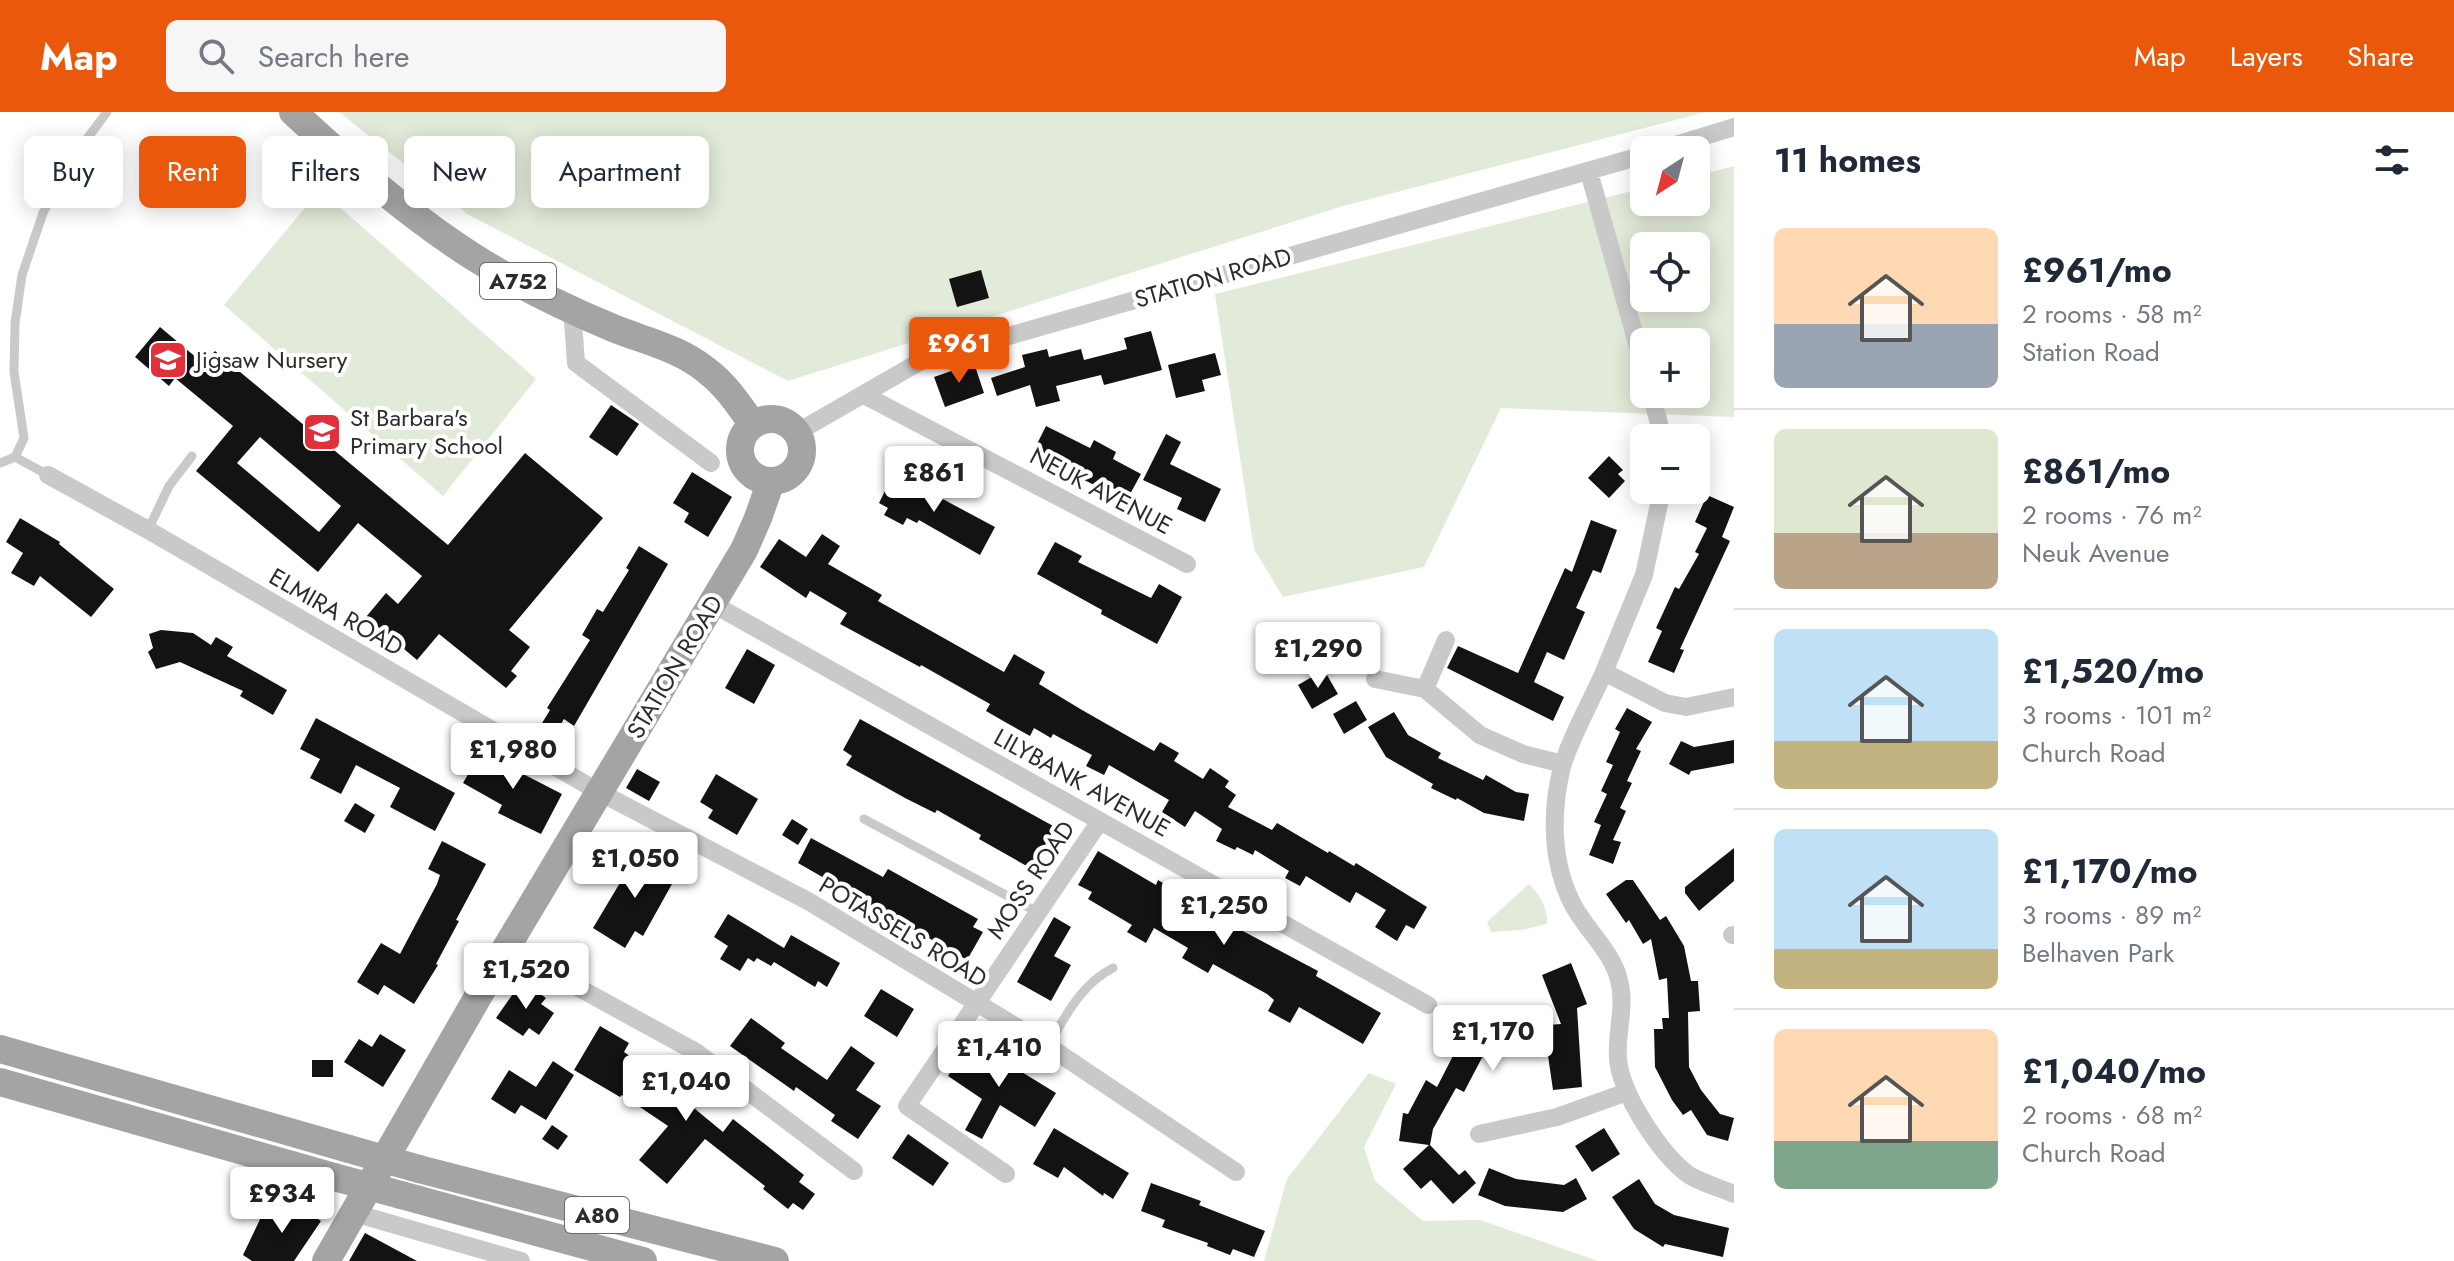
<!DOCTYPE html>
<meta charset="utf-8">
<style>
body{margin:0;font-family:Jost,sans-serif;background:#f6f6f7;color:#1f2937;height:100vh;display:flex;flex-direction:column;font-size:30px;white-space:nowrap}
*{box-sizing:border-box;margin:0}
p{font-size:26px;color:#747a83}
.icon{flex:none;width:44px;height:44px;fill:none;stroke:currentColor;stroke-width:2;stroke-linecap:round;stroke-linejoin:round}
.map{position:relative;flex:1;overflow:hidden}
.sheet{display:flex;flex-direction:column;background:#fff;width:720px}
.sheet>*{flex:none}
.guide{position:absolute;left:24px;top:24px;width:760px;height:72px;display:flex;gap:16px}
.needle{width:52px;rotate:216deg}
.fabs{position:absolute;left:1630px;top:24px;display:grid;gap:16px}
.fabs a{display:grid;place-items:center;width:80px;height:80px;border-radius:12px;background:#fff;box-shadow:0 4px 20px #0003;font-size:40px}
.price{position:absolute;translate:-50% -68px;padding:0 18px;border-radius:8px;background:#fff;color:#222;font-size:26px;line-height:52px;filter:drop-shadow(0 2px 4px #0008)}
.price::after{content:'';position:absolute;left:50%;top:48px;width:24px;height:18px;margin-left:-12px;background:inherit;clip-path:polygon(0 0,100% 0,50% 100%)}
.price.selected{background:#ea580c;color:#fff}
ul{padding:0;list-style:none}
li{display:flex;align-items:center;gap:24px;height:200px;padding:0 40px}
li+li{border-top:2px solid #e0e1e3}
li span{display:grid;place-items:center;flex:none;width:224px;height:160px;border-radius:12px;color:#555}
li>.icon{margin-inline-start:auto}
span .icon{width:96px;height:96px;fill:#fffc;stroke-width:1}
li b{font-size:34px}
h2{display:flex;justify-content:space-between;align-items:center;height:96px;padding:0 40px;font-size:34px}
.chip{padding:0 28px;border-radius:12px;background:#fff;box-shadow:0 4px 20px #0003;font-size:28px;line-height:72px}
.chip.selected{background:#ea580c;color:#fff}
header{display:flex;align-items:center;gap:48px;box-sizing:border-box;height:112px;padding:0 40px;background:#ea580c;color:#fff}
header strong{font-size:38px}
nav{display:flex;gap:44px;margin-inline-start:auto;font-size:28px}
.search{width:560px;height:72px;background:#f6f6f7;display:flex;align-items:center;gap:20px;box-sizing:border-box;padding:0 28px;border-radius:12px;color:#747a83;font-size:30px}
main{display:flex;flex:1;min-height:0}
.map>svg:first-child{display:block}
</style>
<header>
<strong>Map</strong>
<div class="search"><svg class="icon" aria-label="search" viewBox="0 0 24 24"><circle cx="10" cy="10" r="6"/><path d="M15 15l6 6"/></svg>Search here</div>
<nav><a>Map</a><a>Layers</a><a>Share</a></nav>
</header>
<main>
<div class="map">
<svg width="1734" height="1149" viewBox="0 0 1734 1149">
<rect width="100%" height="100%" fill="#fff"/>
<path fill="#e2ead9" fill-rule="evenodd" d="M 339,0 L 1706,0 L 1343,94 L 788,269 L 467,102 Z
M 1734,54 L 1734,305 L 1501,296 L 1424,455 L 1283,485 L 1254,437 L 1215,182 L 1644,76 L 1644,90 L 1696,90 L 1696,64 ZM 1644,134 L 1696,134 L 1696,186 L 1644,186 ZM 1644,230 L 1696,230 L 1696,282 L 1644,282 Z
M 320,78 L 536,267 L 443,384 L 224,193 Z
M 1529,772 C 1540,783 1548,796 1547,812 L 1522,818 L 1491,820 L 1487,810 Z
M 1369,961 L 1396,972 L 1364,1035 L 1375,1069 L 1423,1109 L 1480,1108 L 1598,1149 L 1264,1149 L 1287,1067 Z"/>
<path fill="#131313" fill-rule="evenodd" d="M 981,158 L 989,186 L 957,195 L 949,167 Z
M 160,215 L 204,252 L 215,239 L 448,433 L 525,341 L 603,406 L 509,518 L 530,535 L 511,559 L 517,564 L 506,576 L 439,522 L 417,548 L 366,505 L 386,481 L 398,492 L 422,464 L 358,411 L 318,460 L 196,359 L 233,314 L 175,266 L 169,274 L 135,245 ZM 260,325 L 341,394 L 319,420 L 237,351 Z
M 1151,219 L 1162,258 L 1104,273 L 1101,263 L 1056,274 L 1060,289 L 1036,295 L 1030,273 L 997,284 L 991,266 L 1025,255 L 1022,243 L 1047,237 L 1049,245 L 1081,237 L 1084,248 L 1127,237 L 1124,226 Z
M 1215,241 L 1221,263 L 1202,268 L 1205,279 L 1176,286 L 1168,253 Z
M 974,251 L 984,281 L 945,295 L 934,265 Z
M 611,293 L 639,312 L 617,344 L 589,325 Z
M 1046,314 L 1090,336 L 1094,328 L 1116,340 L 1113,347 L 1141,362 L 1129,384 L 1099,369 L 1096,374 L 1067,359 L 1065,362 L 1046,353 L 1049,348 L 1033,340 Z
M 1166,322 L 1181,330 L 1170,352 L 1221,377 L 1205,410 L 1177,397 L 1182,386 L 1143,368 Z
M 1609,344 L 1623,358 L 1618,362 L 1625,369 L 1609,386 L 1588,366 Z
M 692,360 L 732,385 L 708,425 L 684,410 L 689,401 L 673,391 Z
M 894,361 L 995,415 L 980,443 L 919,408 L 917,411 L 907,406 L 903,413 L 884,403 L 888,396 L 879,391 Z
M 1707,383 L 1734,395 L 1722,425 L 1730,429 L 1680,537 L 1684,538 L 1674,561 L 1648,550 L 1662,519 L 1656,516 L 1675,475 L 1679,477 L 1699,442 L 1695,440 L 1707,416 L 1695,410 Z
M 20,406 L 60,430 L 59,432 L 114,477 L 91,505 L 40,464 L 34,474 L 11,461 L 23,441 L 6,430 Z
M 1591,408 L 1617,418 L 1601,461 L 1593,458 L 1576,496 L 1585,500 L 1564,548 L 1547,540 L 1534,570 L 1564,585 L 1553,609 L 1447,556 L 1458,534 L 1518,561 L 1565,456 L 1572,460 Z
M 822,422 L 840,434 L 828,452 L 882,483 L 878,489 L 1004,560 L 1014,542 L 1045,560 L 1039,572 L 1082,598 L 1154,639 L 1160,630 L 1179,641 L 1174,649 L 1203,667 L 1210,656 L 1229,669 L 1225,675 L 1236,683 L 1228,695 L 1272,718 L 1277,711 L 1328,741 L 1329,739 L 1354,754 L 1356,751 L 1427,795 L 1414,817 L 1406,813 L 1397,829 L 1375,815 L 1386,798 L 1356,780 L 1350,791 L 1306,764 L 1300,774 L 1285,766 L 1289,759 L 1255,738 L 1253,743 L 1237,735 L 1235,738 L 1216,729 L 1222,717 L 1195,699 L 1185,715 L 1162,700 L 1169,688 L 1109,653 L 1104,663 L 1086,654 L 1092,643 L 1053,622 L 1051,626 L 1034,616 L 1030,624 L 1005,610 L 986,599 L 990,592 L 921,553 L 920,555 L 840,512 L 847,501 L 810,479 L 806,486 L 760,455 L 779,427 L 806,445 Z
M 1055,430 L 1082,444 L 1078,450 L 1151,486 L 1159,472 L 1182,485 L 1157,532 L 1101,502 L 1102,498 L 1037,462 Z
M 639,434 L 668,452 L 574,614 L 564,607 L 550,630 L 536,621 L 550,598 L 547,596 L 590,528 L 582,523 L 597,497 L 603,500 L 629,458 L 626,456 Z
M 161,518 L 193,521 L 211,533 L 216,525 L 233,535 L 227,544 L 287,578 L 273,603 L 240,584 L 243,579 L 180,550 L 156,557 L 148,540 L 153,536 L 149,522 Z
M 747,537 L 775,553 L 754,592 L 725,576 Z
M 1324,558 L 1338,582 L 1312,597 L 1298,573 Z
M 1356,589 L 1367,608 L 1344,622 L 1333,602 Z
M 1627,596 L 1652,610 L 1636,637 L 1641,639 L 1627,669 L 1632,671 L 1620,696 L 1626,699 L 1613,728 L 1621,730 L 1613,752 L 1589,743 L 1601,713 L 1594,710 L 1607,682 L 1601,679 L 1613,653 L 1606,650 L 1620,620 L 1615,617 Z
M 1394,600 L 1408,623 L 1441,641 L 1438,646 L 1483,668 L 1486,663 L 1516,680 L 1529,682 L 1524,709 L 1484,701 L 1457,686 L 1456,688 L 1431,676 L 1433,672 L 1386,645 L 1368,615 Z
M 316,606 L 455,681 L 435,719 L 390,695 L 400,676 L 356,653 L 341,682 L 310,666 L 320,647 L 300,637 Z
M 860,607 L 1055,715 L 1032,757 L 979,727 L 981,723 L 937,698 L 935,701 L 905,686 L 846,653 L 852,644 L 843,638 Z
M 1734,628 L 1734,651 L 1691,659 L 1689,663 L 1669,652 L 1681,629 L 1694,635 Z
M 485,633 L 500,642 L 496,648 L 562,682 L 541,722 L 498,701 L 502,693 L 463,671 Z
M 637,657 L 660,670 L 649,689 L 626,676 Z
M 716,662 L 758,687 L 737,723 L 708,706 L 713,698 L 700,690 Z
M 355,691 L 375,703 L 365,721 L 344,709 Z
M 792,707 L 808,717 L 798,733 L 782,723 Z
M 811,726 L 883,765 L 888,757 L 978,807 L 973,815 L 983,820 L 967,848 L 798,751 Z
M 442,729 L 486,752 L 456,808 L 459,809 L 436,852 L 438,853 L 414,892 L 384,873 L 378,883 L 357,870 L 381,831 L 400,842 L 437,772 L 440,763 L 428,757 Z
M 1734,736 L 1734,769 L 1699,799 L 1685,781 L 1685,775 Z
M 639,739 L 674,760 L 669,770 L 672,772 L 643,824 L 635,819 L 625,836 L 593,816 Z
M 1098,739 L 1156,773 L 1158,768 L 1241,818 L 1318,859 L 1316,864 L 1381,901 L 1363,932 L 1299,895 L 1290,911 L 1268,899 L 1274,888 L 1267,882 L 1213,852 L 1208,861 L 1182,846 L 1188,836 L 1154,816 L 1146,831 L 1127,820 L 1132,813 L 1088,787 L 1092,780 L 1078,773 Z
M 1626,768 L 1633,768 L 1660,808 L 1666,804 L 1684,834 L 1691,869 L 1698,869 L 1700,899 L 1688,900 L 1689,955 L 1701,978 L 1720,1002 L 1734,1006 L 1728,1029 L 1707,1023 L 1691,998 L 1683,1003 L 1672,988 L 1655,955 L 1654,917 L 1663,917 L 1662,906 L 1669,906 L 1667,866 L 1659,868 L 1651,827 L 1643,832 L 1629,808 L 1626,811 L 1606,782 Z
M 728,802 L 784,836 L 791,823 L 840,851 L 827,875 L 818,869 L 815,875 L 774,850 L 771,854 L 757,846 L 754,850 L 748,846 L 740,859 L 720,847 L 728,834 L 714,825 Z
M 1054,805 L 1071,815 L 1054,844 L 1071,853 L 1051,889 L 1017,870 Z
M 1571,851 L 1587,892 L 1577,896 L 1582,975 L 1553,978 L 1546,930 L 1512,933 L 1513,937 L 1485,940 L 1464,980 L 1456,976 L 1433,1017 L 1430,1033 L 1459,1063 L 1465,1058 L 1476,1071 L 1453,1092 L 1431,1068 L 1421,1077 L 1403,1057 L 1429,1033 L 1399,1029 L 1403,1001 L 1408,1002 L 1426,968 L 1437,975 L 1456,938 L 1446,931 L 1464,908 L 1521,902 L 1522,915 L 1561,912 L 1542,863 Z
M 522,869 L 546,886 L 541,892 L 554,901 L 539,923 L 529,916 L 523,924 L 496,906 Z
M 881,877 L 914,897 L 897,925 L 864,904 Z
M 751,906 L 785,931 L 781,936 L 827,968 L 851,934 L 875,951 L 856,978 L 881,994 L 858,1027 L 831,1009 L 835,1003 L 796,975 L 794,979 L 730,934 Z
M 600,914 L 629,931 L 624,940 L 668,970 L 666,973 L 723,1020 L 733,1007 L 804,1063 L 799,1070 L 815,1082 L 803,1098 L 793,1091 L 788,1097 L 763,1077 L 765,1074 L 705,1027 L 667,1072 L 639,1048 L 668,1014 L 622,983 L 620,985 L 574,958 Z
M 380,922 L 406,938 L 383,975 L 344,950 L 359,927 L 372,935 Z
M 971,929 L 1056,981 L 1035,1015 L 1000,993 L 982,1027 L 965,1018 L 982,987 L 948,964 Z
M 312,948 L 333,948 L 333,965 L 312,965 Z
M 553,949 L 574,963 L 546,1008 L 521,993 L 515,1002 L 491,987 L 509,958 L 536,975 Z
M 552,1013 L 568,1024 L 558,1038 L 542,1027 Z
M 1054,1016 L 1129,1061 L 1113,1087 L 1104,1081 L 1103,1084 L 1064,1055 L 1058,1066 L 1033,1052 Z
M 1604,1016 L 1620,1042 L 1592,1060 L 1575,1034 Z
M 908,1022 L 949,1051 L 933,1074 L 892,1046 Z
M 1489,1056 L 1516,1067 L 1564,1073 L 1576,1066 L 1587,1087 L 1563,1100 L 1505,1094 L 1478,1083 Z
M 1639,1067 L 1655,1092 L 1674,1103 L 1729,1116 L 1723,1145 L 1665,1132 L 1663,1135 L 1634,1117 L 1612,1085 Z
M 1151,1071 L 1201,1089 L 1199,1093 L 1265,1119 L 1254,1145 L 1233,1137 L 1230,1143 L 1207,1134 L 1208,1131 L 1162,1115 L 1165,1108 L 1141,1099 Z
M 281,1090 L 293,1091 L 321,1109 L 294,1149 L 252,1149 L 243,1143 L 263,1101 L 273,1106 Z
M 365,1121 L 417,1149 L 349,1149 Z"/>
<g fill="none" stroke-linecap="round" stroke-linejoin="round">
<path stroke="#c9c9c9" stroke-width="9" d="M 0,351 L 15,345
M 48,363 L 15,345 L 24,326 L 14,260 L 15,211 L 22,163 L 43,101 L 68,52 L 107,0
M 148,418 L 169,374 L 192,344
M 864,707 L 1039,801
M 1048,934 C 1065,905 1081,872 1113,856"/>
<path stroke="#c9c9c9" stroke-width="18" d="M 1659,38 L 1734,15
M 1589,60 L 1644,256
M 572,196 L 576,251 L 711,351
M 1651,282 L 1663,326
M 864,283 L 1187,452
M 796,321 L 921,249 L 1644,43
M 48,363 L 148,418 L 599,680 L 808,789 L 1048,934 L 1236,1060
M 713,492 L 1428,893
M 1446,528 L 1425,577 L 1480,623 L 1523,642 L 1563,652
M 1604,560 L 1644,463 L 1662,378
M 1375,567 L 1425,577
M 1734,585 L 1686,595 L 1665,591 L 1604,560 C 1592,588 1570,626 1562,655 C 1551,699 1551,749 1572,791 C 1585,817 1612,839 1619,868 C 1626,894 1616,920 1618,946 C 1620,981 1661,1043 1689,1063 C 1702,1071 1720,1076 1734,1082
M 1732,823 L 1734,823
M 506,836 L 696,940 L 854,1059
M 1479,1022 L 1557,1005 L 1627,980
M 1006,1062 L 907,994 L 1100,709
M 354,1101 L 521,1149"/>
<path stroke="#a4a4a4" stroke-width="28" d="M 293,0 C 349,52 408,103 472,144 C 516,172 565,196 613,216 C 645,229 679,236 706,258 C 726,273 739,293 753,313
M740 338a31 31 0 1 1 62 0a31 31 0 1 1-62 0Z
M 0,937 L 349,1037
M 0,970 L 334,1065
M 419,1057 L 775,1149
M 401,1083 L 643,1149
M 326,1149 L 506,836 L 744,438 L 758,406 L 771,369"/>
<path stroke="#a4a4a4" stroke-width="28" d="M 349,1037 L 419,1057
M 334,1065 L 401,1083"/>
</g>
<defs>
<symbol id="school-square" viewBox="-11 -11 22 22"><rect x="-9" y="-9" width="18" height="18" rx="4" fill="#e1303a" stroke="#fff"/><path d="M0-5L7-2L0 1L-7-2ZM-4 1L0 2.5L4 1V4Q0 6-4 4Z" fill="#fff"/></symbol>
</defs>
<g fill-rule="evenodd">
<use href="#school-square" x="146" y="226" width="44" height="44"/>
<use href="#school-square" x="300" y="298" width="44" height="44"/>
</g>
<g text-anchor="middle" stroke-width="8" stroke-linejoin="round" paint-order="stroke">
<g fill="#fff" stroke="#6b6b6b" stroke-width="2">
<rect x="480" y="151" width="76" height="36" rx="6"/>
<rect x="565" y="1085" width="64" height="36" rx="6"/>
</g>
<g font-size="22" font-weight="bold" fill="#2c2c2c">
<text x="518" y="177">A752</text>
<text x="597" y="1111">A80</text>
</g>
<g font-size="24" fill="#2c2c2c" stroke="#fff">
<text transform="translate(1213 166) rotate(-16)" y="8">STATION ROAD</text>
<text transform="translate(1101 379) rotate(28)" y="8">NEUK AVENUE</text>
<text transform="translate(336 500) rotate(30)" y="8">ELMIRA ROAD</text>
<text transform="translate(675 555) rotate(-59)" y="8">STATION ROAD</text>
<text transform="translate(1082 671) rotate(29)" y="8">LILYBANK AVENUE</text>
<text transform="translate(1031 768) rotate(-56)" y="8">MOSS ROAD</text>
<text transform="translate(903 820) rotate(31)" y="8">POTASSELS ROAD</text>
</g>
<g font-size="24" fill="#2c2c2c" stroke="#fff" text-anchor="start">
<text x="196" y="256">Jigsaw Nursery</text>
<text x="350" y="314">St Barbara's<tspan x="350" dy="28">Primary School</tspan></text>
</g>
</g>
</svg>
<div class="fabs">
<a><svg class="needle" viewBox="-14 -14 28 28"><path d="M0-13l5 13h-10z" fill="#e53935"/><path d="M0 13l5-13h-10z" fill="#747a83"/></svg></a>
<a><svg class="icon" aria-label="locate" viewBox="0 0 24 24"><circle cx="12" cy="12" r="6"/><path d="M12 2v4M12 18v4M2 12h4M18 12h4"/></svg></a>
<a>+</a>
<a>−</a>
</div>
<b class="price selected" style="left:959px;top:273px">£961</b>
<b class="price" style="left:934px;top:402px">£861</b>
<b class="price" style="left:1318px;top:578px">£1,290</b>
<b class="price" style="left:513px;top:679px">£1,980</b>
<b class="price" style="left:635px;top:788px">£1,050</b>
<b class="price" style="left:1224px;top:835px">£1,250</b>
<b class="price" style="left:526px;top:899px">£1,520</b>
<b class="price" style="left:1493px;top:961px">£1,170</b>
<b class="price" style="left:999px;top:977px">£1,410</b>
<b class="price" style="left:686px;top:1011px">£1,040</b>
<b class="price" style="left:282px;top:1123px">£934</b>
<div class="guide">
<a class="chip">Buy</a>
<a class="chip selected">Rent</a>
<a class="chip">Filters</a>
<a class="chip">New</a>
<a class="chip">Apartment</a>
</div>
</div>
<section class="sheet">
<h2>11 homes<svg class="icon" aria-label="filters" viewBox="0 0 24 24"><path d="M4 7h16M4 17h16"/><circle cx="9" cy="7" r="2"/><circle cx="15" cy="17" r="2"/></svg></h2>
<ul>
<li><span style="background:linear-gradient(#ffd9b3 60%,#9aa5b1 0)"><svg class="icon" aria-label="home" viewBox="0 0 24 24"><path d="M3 11l9-7 9 7M6 9v11h12V9"/></svg></span><div><b>£961/mo</b><p>2 rooms · 58 m²</p><p>Station Road</p></div></li>
<li><span style="background:linear-gradient(#dfe7d0 65%,#b9a48a 0)"><svg class="icon" aria-label="home" viewBox="0 0 24 24"><path d="M3 11l9-7 9 7M6 9v11h12V9"/></svg></span><div><b>£861/mo</b><p>2 rooms · 76 m²</p><p>Neuk Avenue</p></div></li>
<li><span style="background:linear-gradient(#bfe0f5 70%,#c2b280 0)"><svg class="icon" aria-label="home" viewBox="0 0 24 24"><path d="M3 11l9-7 9 7M6 9v11h12V9"/></svg></span><div><b>£1,520/mo</b><p>3 rooms · 101 m²</p><p>Church Road</p></div></li>
<li><span style="background:linear-gradient(#bfe0f5 75%,#c2b280 0)"><svg class="icon" aria-label="home" viewBox="0 0 24 24"><path d="M3 11l9-7 9 7M6 9v11h12V9"/></svg></span><div><b>£1,170/mo</b><p>3 rooms · 89 m²</p><p>Belhaven Park</p></div></li>
<li><span style="background:linear-gradient(#ffd9b3 70%,#7fa58c 0)"><svg class="icon" aria-label="home" viewBox="0 0 24 24"><path d="M3 11l9-7 9 7M6 9v11h12V9"/></svg></span><div><b>£1,040/mo</b><p>2 rooms · 68 m²</p><p>Church Road</p></div></li>
</ul>
</section>
</main>
